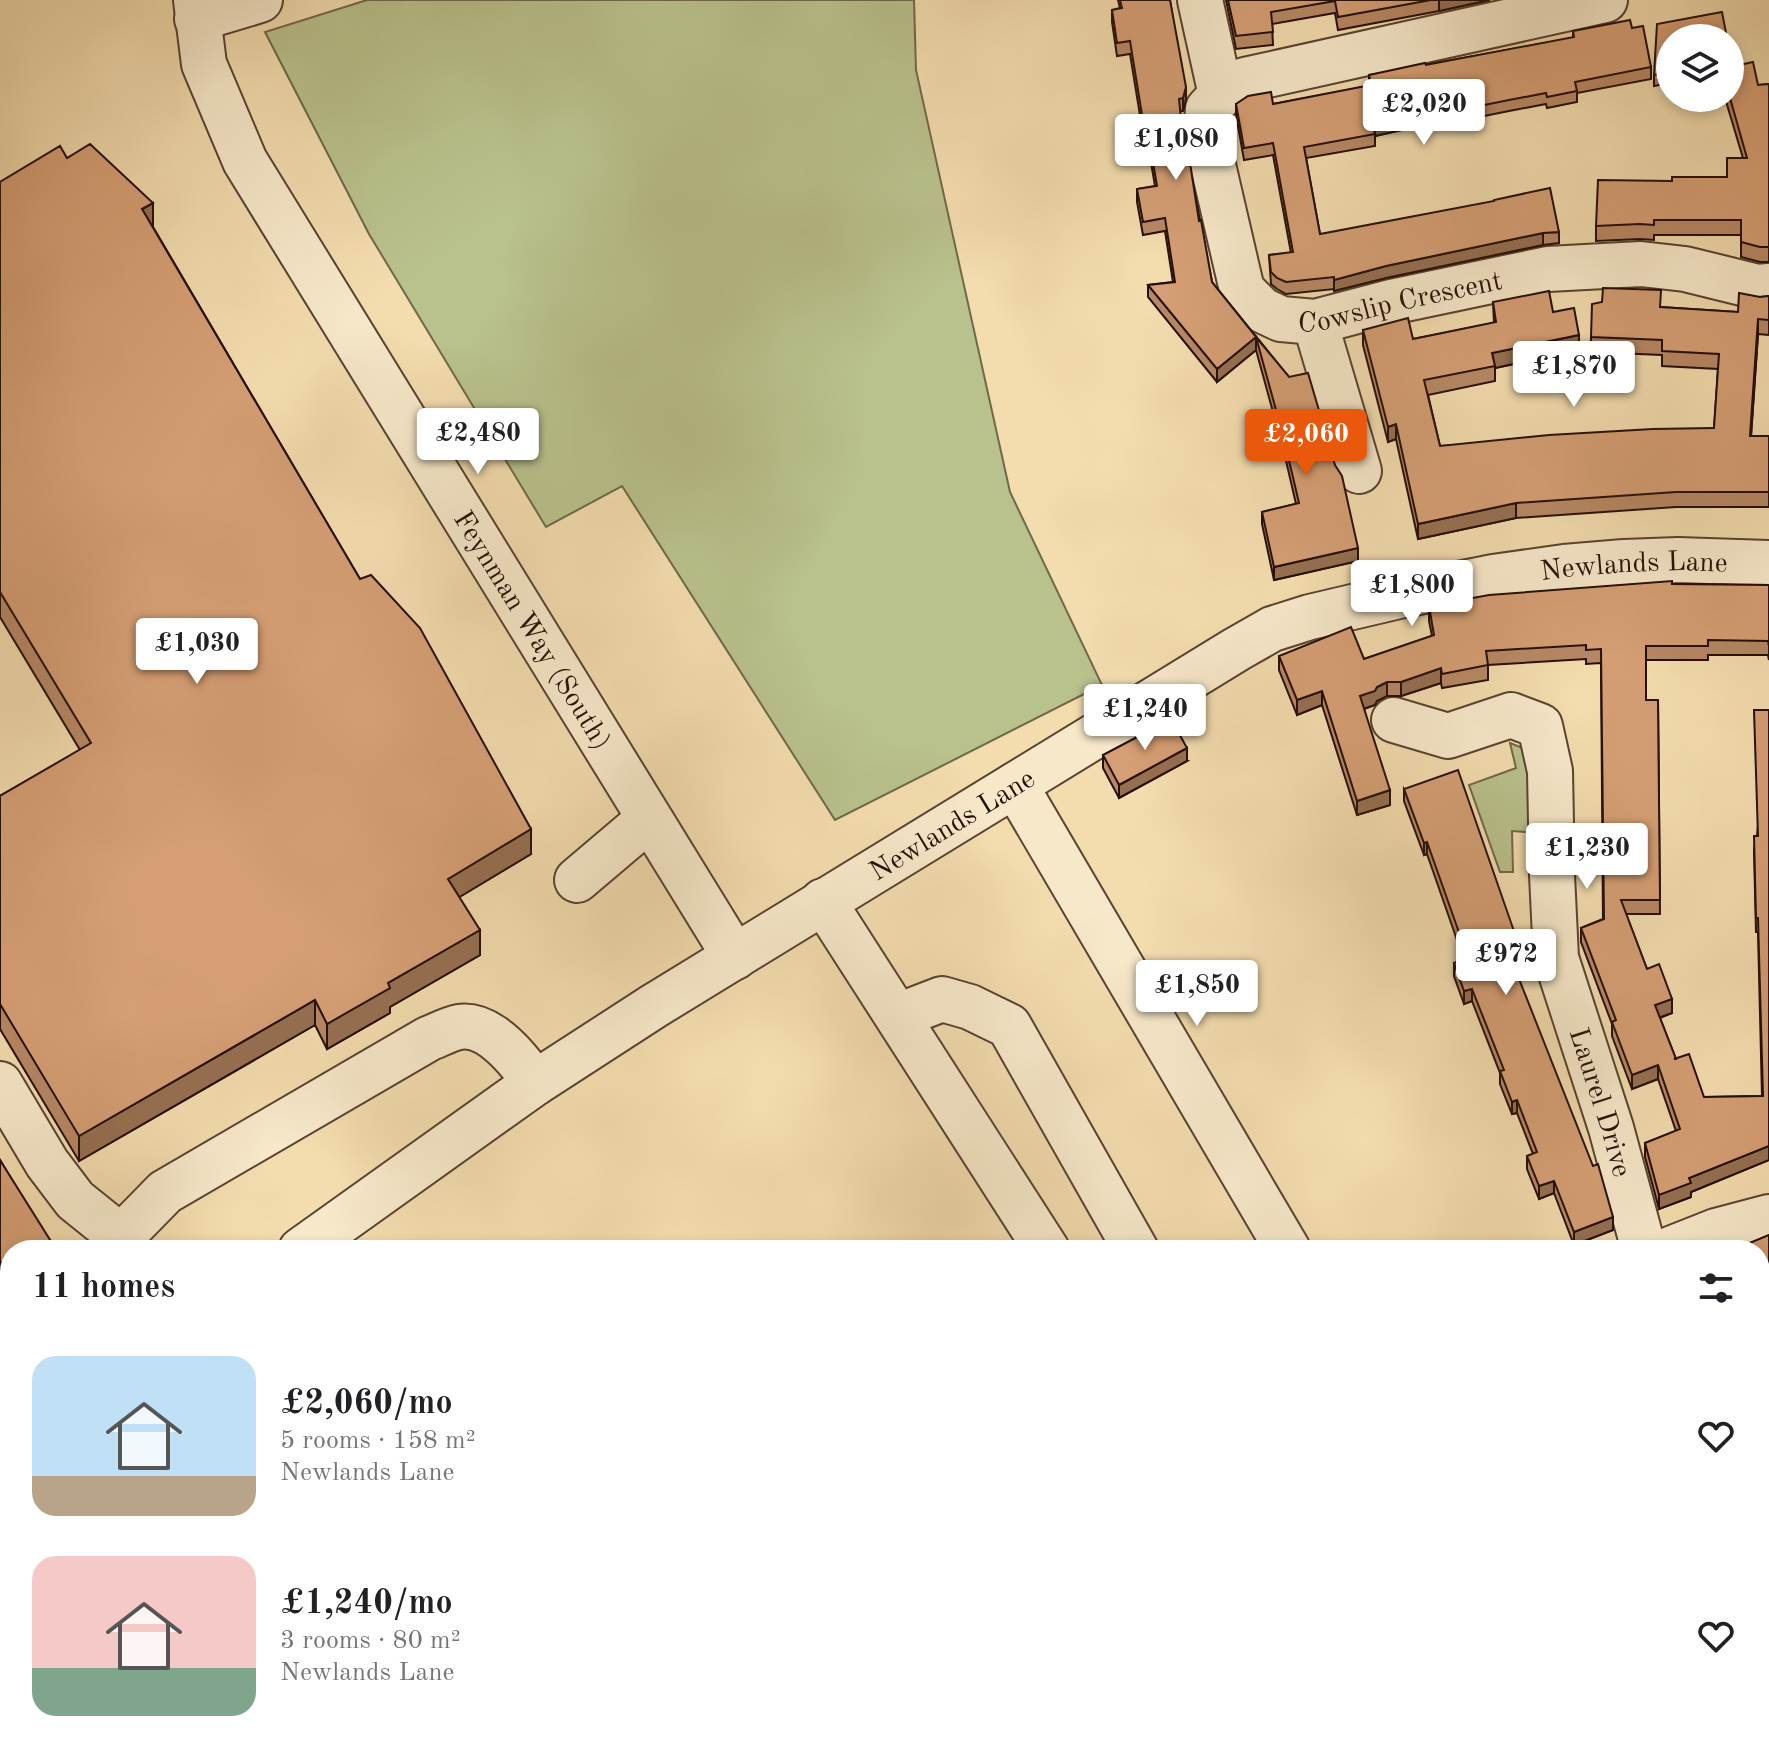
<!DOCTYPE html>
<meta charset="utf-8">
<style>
body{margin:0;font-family:"Old Standard TT",serif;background:#f6f6f6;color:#202124;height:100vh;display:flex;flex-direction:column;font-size:30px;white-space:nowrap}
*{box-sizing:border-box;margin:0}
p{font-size:26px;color:#757577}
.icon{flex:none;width:44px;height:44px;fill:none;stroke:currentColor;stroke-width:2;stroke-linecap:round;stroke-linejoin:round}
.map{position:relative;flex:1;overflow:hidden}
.side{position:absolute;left:0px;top:1240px;width:1770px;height:514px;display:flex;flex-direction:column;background:#fff;border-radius:32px 32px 0 0;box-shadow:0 4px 12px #0003}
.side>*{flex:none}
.buttons{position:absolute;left:1656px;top:24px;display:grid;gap:16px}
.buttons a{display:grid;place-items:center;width:88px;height:88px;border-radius:50%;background:#fff;box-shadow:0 4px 12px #0003;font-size:40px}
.price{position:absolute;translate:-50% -68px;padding:0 18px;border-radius:8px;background:#fff;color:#222;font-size:26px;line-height:52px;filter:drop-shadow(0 2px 4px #0008)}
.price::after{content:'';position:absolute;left:50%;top:48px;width:24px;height:18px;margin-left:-12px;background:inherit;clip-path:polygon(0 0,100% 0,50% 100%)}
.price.selected{background:#ea580c;color:#fff}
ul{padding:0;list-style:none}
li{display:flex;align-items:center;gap:24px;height:200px;padding:0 32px}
li span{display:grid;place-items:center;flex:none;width:224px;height:160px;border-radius:24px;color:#555}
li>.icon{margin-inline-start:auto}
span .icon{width:96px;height:96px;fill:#fffc;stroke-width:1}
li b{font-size:34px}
h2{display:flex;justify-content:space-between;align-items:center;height:96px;padding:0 32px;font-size:34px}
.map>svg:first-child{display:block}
</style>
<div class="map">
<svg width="1769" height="1753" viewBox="0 0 1769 1753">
<rect width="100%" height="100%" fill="#f3dcae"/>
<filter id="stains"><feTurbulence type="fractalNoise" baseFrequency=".0025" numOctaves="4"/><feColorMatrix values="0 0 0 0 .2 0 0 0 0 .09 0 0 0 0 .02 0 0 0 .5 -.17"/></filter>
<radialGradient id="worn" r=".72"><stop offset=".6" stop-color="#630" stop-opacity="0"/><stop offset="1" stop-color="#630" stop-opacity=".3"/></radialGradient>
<path fill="#b9c18c" stroke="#6f684a" stroke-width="2" d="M 367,0 L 914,0 L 916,70 L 1010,492 L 1102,685 L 835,820 L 622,486 L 546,527 L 369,234 L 265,32 Z
M 1510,743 L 1525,749 L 1538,833 L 1512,831 L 1513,872 L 1500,872 L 1469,785 L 1516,768 Z"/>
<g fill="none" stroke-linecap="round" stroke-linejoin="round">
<defs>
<g id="minor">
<path id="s1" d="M 196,0 L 204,64 L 245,161 L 735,957"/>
<path d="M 1200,0 L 1221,95"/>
<path id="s2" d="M 1605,0 L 1245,80 L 1221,95 L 1208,109 L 1206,135 L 1242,290 L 1262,310 L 1281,319 L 1315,322 L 1391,302 L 1548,269 L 1641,264 L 1685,269 L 1758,287 L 1769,286"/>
<path d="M 197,19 L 260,0"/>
<path d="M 1315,322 L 1359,471"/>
<path id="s3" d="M 1394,720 L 1448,736 L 1511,715 L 1540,726 L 1550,771 L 1552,875 L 1556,958 L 1611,1128 L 1644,1250"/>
<path d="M 1015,785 L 1288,1250"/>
<path d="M 577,880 L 649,819"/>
<path d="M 823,901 L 1047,1250"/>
<path d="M 898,1016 L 942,999 L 970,1007 L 1009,1026 L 1136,1250"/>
<path d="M 0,1084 L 47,1163 L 75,1200 L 121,1237 L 165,1192 L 428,1039 C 438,1035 449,1029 459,1027 C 490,1022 520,1061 535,1083"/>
<path id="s4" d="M 301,1250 L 535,1083 L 654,1006 L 1237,649 L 1272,629 L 1310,617 L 1399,596 L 1493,577 L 1564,567 L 1624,562 L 1678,560 L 1769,563"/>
<path d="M 1668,1250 L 1716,1231 L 1769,1217"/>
<path d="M 0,1324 L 10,1318"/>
<path d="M 1760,1576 L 1769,1592"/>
<path d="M 487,1744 L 495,1753"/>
<path d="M 1678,1744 L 1684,1753"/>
</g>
</defs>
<use href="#minor" stroke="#584231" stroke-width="48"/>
<use href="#minor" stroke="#f7e8ca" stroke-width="44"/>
</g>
<path fill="#b78864" stroke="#250f07" stroke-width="2" d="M 1118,0 L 1170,0 L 1186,99 L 1183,111 L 1180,111 L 1182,128 L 1212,282 L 1289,377 L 1358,561 L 1274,580 L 1262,524 L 1262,512 L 1296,504 L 1284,452 L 1256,350 L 1217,382 L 1148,297 L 1148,285 L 1173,282 L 1165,231 L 1143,235 L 1137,202 L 1137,189 L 1155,186 L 1147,139 L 1144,140 L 1130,54 L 1117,56 L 1112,22 L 1112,10 L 1120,8 Z
M 1226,0 L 1490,0 L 1439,11 L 1338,30 L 1335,13 L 1272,24 L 1273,45 L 1236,49 Z
M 1632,28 L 1651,67 L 1651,79 L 1577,93 L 1577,102 L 1547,108 L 1546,104 L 1509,111 L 1474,118 L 1474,122 L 1445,128 L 1444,122 L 1406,129 L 1375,136 L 1375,146 L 1306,158 L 1320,234 L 1559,232 L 1559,243 L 1543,245 L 1386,278 L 1334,291 L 1334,289 L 1286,294 L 1277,289 L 1271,284 L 1269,255 L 1291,253 L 1273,155 L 1244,160 L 1236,115 L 1236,104 L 1273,104 L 1369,86 L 1369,75 L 1573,38 L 1573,31 Z
M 1670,38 L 1670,83 L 1654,86 L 1654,75 Z
M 1730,55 L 1731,67 L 1758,85 L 1769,84 L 1769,262 L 1760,262 L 1741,257 L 1741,235 L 1654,235 L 1654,240 L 1640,239 L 1596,241 L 1596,226 L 1672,181 L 1727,177 L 1743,158 L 1725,98 L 1730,98 Z
M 67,158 L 153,227 L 360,579 L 531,854 L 459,897 L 480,955 L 390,1007 L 390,1013 L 327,1049 L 315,1025 L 79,1161 L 0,1029 L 0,796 L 80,750 L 0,617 L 0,182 Z
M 1769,296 L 1769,335 L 1758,334 L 1751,436 L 1769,436 L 1769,507 L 1676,507 L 1516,518 L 1418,539 L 1396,439 L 1388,442 L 1363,345 L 1363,330 L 1413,339 L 1494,323 L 1493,302 L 1553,312 L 1579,350 L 1495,368 L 1495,381 L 1428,395 L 1440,446 L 1714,428 L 1718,369 L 1662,366 L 1662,355 L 1591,352 L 1591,337 L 1661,307 L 1738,312 L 1760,297 Z
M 1672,584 L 1769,585 L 1769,660 L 1768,655 L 1708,655 L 1708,660 L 1646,660 L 1646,700 L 1658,700 L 1660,914 L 1626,914 L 1647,969 L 1672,1013 L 1660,1018 L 1676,1059 L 1704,1097 L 1762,1096 L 1758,932 L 1756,932 L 1754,850 L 1757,836 L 1769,710 L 1769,1160 L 1691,1192 L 1691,1197 L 1659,1209 L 1645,1157 L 1645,1143 L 1676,1131 L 1658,1079 L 1632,1089 L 1612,1036 L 1612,1024 L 1581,942 L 1581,928 L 1603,919 L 1601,663 L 1586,664 L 1586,659 L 1488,665 L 1488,680 L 1442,688 L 1441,683 L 1401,696 L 1387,696 L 1377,701 L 1375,705 L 1364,709 L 1390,805 L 1357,815 L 1322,705 L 1297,715 L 1279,670 L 1279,656 L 1364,659 L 1432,636 L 1429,621 L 1429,606 Z
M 1103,755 L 1187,761 L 1119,798 L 1103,768 Z
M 1404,789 L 1516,949 L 1508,952 L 1613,1230 L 1574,1245 L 1554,1193 L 1539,1199 L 1527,1169 L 1527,1156 L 1533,1154 L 1517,1113 L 1512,1114 L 1500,1084 L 1500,1073 L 1472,1001 L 1464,1004 L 1454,976 L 1454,963 L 1464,960 L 1427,854 L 1424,855 L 1404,801 Z
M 0,1160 L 52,1250 L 6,1289 L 0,1279 Z
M 1769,1235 L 1769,1311 L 1768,1311 L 1769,1315 L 1769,1422 L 1760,1400 L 1760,1250 L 1738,1248 Z
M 0,1478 L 10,1493 L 10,1666 L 0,1666 Z
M 517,1744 L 847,1744 L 838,1753 L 524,1753 Z
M 1740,1744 L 1760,1744 L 1769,1753 L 1746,1753 Z"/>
<path fill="#956f51" stroke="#250f07" stroke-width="2" d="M 1439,0 L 1490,0 L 1439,11 Z
M 1186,87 L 1186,99 L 1183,111 L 1183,98 Z
M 1406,118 L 1406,129 L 1375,136 L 1373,125 Z
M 153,203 L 153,228 L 142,209 Z
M 1543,233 L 1543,245 L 1386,278 L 1334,291 L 1334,280 L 1386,266 Z
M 1758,319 L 1758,334 L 1750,451 L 1750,436 Z
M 1579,335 L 1579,350 L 1495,368 L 1492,353 Z
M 1256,337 L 1256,350 L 1217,382 L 1217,369 Z
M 1396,424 L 1396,439 L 1388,442 L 1388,427 Z
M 1516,503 L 1516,518 L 1418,539 L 1418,524 Z
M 1358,548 L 1358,561 L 1274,580 L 1274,567 Z
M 1441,668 L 1441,683 L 1401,696 L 1401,682 Z
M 1387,682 L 1387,696 L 1377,701 L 1375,705 L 1360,710 L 1360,696 Z
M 1322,691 L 1322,705 L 1297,715 L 1297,700 Z
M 1187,748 L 1187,761 L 1119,798 L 1119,785 Z
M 1390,790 L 1390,805 L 1357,815 L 1357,801 Z
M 531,829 L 531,854 L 448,904 L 448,879 Z
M 1427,842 L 1427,854 L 1424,855 L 1424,843 Z
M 480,930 L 480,955 L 390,1007 L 390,1013 L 327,1049 L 327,1024 L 388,983 Z
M 1516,937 L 1516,949 L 1504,954 L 1504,941 Z
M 1472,989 L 1472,1001 L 1464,1004 L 1464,991 Z
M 1672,999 L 1672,1013 L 1655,1019 L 1655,1005 Z
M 315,1000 L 315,1025 L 79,1161 L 79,1136 Z
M 1658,1065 L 1658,1079 L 1632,1089 L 1632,1075 Z
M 1517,1100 L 1517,1113 L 1512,1114 L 1512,1102 Z
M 1769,1146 L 1769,1160 L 1691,1192 L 1691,1197 L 1659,1209 L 1659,1195 L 1689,1178 Z
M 1554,1181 L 1554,1193 L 1539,1199 L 1539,1186 Z
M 1613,1217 L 1613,1230 L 1574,1245 L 1574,1232 Z
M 52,1243 L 52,1250 L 41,1250 Z
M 10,1269 L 10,1287 L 6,1289 L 6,1271 Z
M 1769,1296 L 1769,1311 L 1762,1313 L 1762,1299 Z
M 822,1744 L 847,1744 L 838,1753 L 813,1753 Z"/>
<path fill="#d59e74" stroke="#250f07" stroke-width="2" d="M 1120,0 L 1170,0 L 1186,87 L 1183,98 L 1179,99 L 1182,128 L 1190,163 L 1199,221 L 1201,220 L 1212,282 L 1256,337 L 1217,369 L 1148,285 L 1175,282 L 1165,218 L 1143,222 L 1137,189 L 1157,186 L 1147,127 L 1144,127 L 1130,41 L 1117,43 L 1112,10 L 1122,8 Z
M 1228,0 L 1431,0 L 1338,17 L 1335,1 L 1271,12 L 1273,32 L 1236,36 Z
M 1722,12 L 1727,38 L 1670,38 L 1670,72 L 1654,75 L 1657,24 Z
M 1630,20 L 1632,28 L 1643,26 L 1651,67 L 1575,82 L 1577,91 L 1547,97 L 1546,93 L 1509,100 L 1474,107 L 1474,110 L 1445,116 L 1444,111 L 1406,118 L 1373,125 L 1375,134 L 1304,147 L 1320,234 L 1494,201 L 1494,200 L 1550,188 L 1559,232 L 1543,233 L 1386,266 L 1334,280 L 1334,277 L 1286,282 L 1277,278 L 1271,272 L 1269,255 L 1293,252 L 1273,143 L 1244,148 L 1236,104 L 1248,96 L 1271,92 L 1273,104 L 1371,85 L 1369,75 L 1425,63 L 1426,65 L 1574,37 L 1573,31 Z
M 1753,62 L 1758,85 L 1769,84 L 1769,247 L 1760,247 L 1741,242 L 1741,220 L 1654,220 L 1654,225 L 1640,224 L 1596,226 L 1598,180 L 1672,181 L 1672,177 L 1727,177 L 1727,158 L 1747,158 L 1730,98 L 1730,67 Z
M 90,144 L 153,203 L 142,209 L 360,579 L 371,575 L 420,628 L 531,829 L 448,879 L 480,930 L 388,983 L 390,988 L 327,1024 L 315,1000 L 79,1136 L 0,1004 L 0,796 L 91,743 L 0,592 L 0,182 L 60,146 L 67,158 Z
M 1603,288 L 1661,290 L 1660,307 L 1738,312 L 1739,293 L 1760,297 L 1769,296 L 1769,320 L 1758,319 L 1750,436 L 1769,436 L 1769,492 L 1676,492 L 1516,503 L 1418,524 L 1396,424 L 1388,427 L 1363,330 L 1408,318 L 1413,339 L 1496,322 L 1493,302 L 1549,291 L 1553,312 L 1574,308 L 1579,335 L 1492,353 L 1495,366 L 1424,380 L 1440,446 L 1549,435 L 1653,429 L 1714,428 L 1719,354 L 1662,351 L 1662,340 L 1591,337 L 1592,304 L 1602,302 Z
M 1256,337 L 1289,377 L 1308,373 L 1335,465 L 1342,476 L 1358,548 L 1274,567 L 1262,512 L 1299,503 L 1284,439 Z
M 1672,581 L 1672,584 L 1769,585 L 1769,646 L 1768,641 L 1708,640 L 1708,646 L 1646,646 L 1646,700 L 1658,700 L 1660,900 L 1621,900 L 1647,969 L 1659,964 L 1672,999 L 1655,1005 L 1676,1059 L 1674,1059 L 1689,1054 L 1704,1097 L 1763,1096 L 1758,918 L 1756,918 L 1754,836 L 1758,836 L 1754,710 L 1769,710 L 1769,1146 L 1689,1178 L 1691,1183 L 1659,1195 L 1645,1143 L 1680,1129 L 1658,1065 L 1632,1075 L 1612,1022 L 1616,1020 L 1581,928 L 1604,919 L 1601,649 L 1586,650 L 1586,645 L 1486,651 L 1488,665 L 1442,674 L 1441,668 L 1401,682 L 1387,682 L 1377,687 L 1375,691 L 1360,696 L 1390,790 L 1357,801 L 1322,691 L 1297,700 L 1279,656 L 1351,627 L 1364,659 L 1434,635 L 1429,606 L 1489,595 Z
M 1171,719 L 1187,748 L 1119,785 L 1103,755 Z
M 1458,770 L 1516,937 L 1504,941 L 1593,1166 L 1598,1164 L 1613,1217 L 1574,1232 L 1554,1181 L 1539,1186 L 1527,1156 L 1537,1152 L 1517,1100 L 1512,1102 L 1500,1071 L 1504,1070 L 1472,989 L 1464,991 L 1454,963 L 1468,958 L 1427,842 L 1424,843 L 1404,789 Z
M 0,1160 L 52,1243 L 41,1250 L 10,1250 L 10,1269 L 6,1271 L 0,1261 Z
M 1769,1235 L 1769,1296 L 1762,1299 L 1769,1315 L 1769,1408 L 1760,1386 L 1760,1250 L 1726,1250 L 1737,1245 L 1738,1248 Z
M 1591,1244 L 1593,1250 L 1575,1250 Z
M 0,1478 L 10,1493 L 10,1653 L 0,1653 Z
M 1760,1672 L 1769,1688 L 1769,1753 L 1753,1753 L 1748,1744 L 1760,1744 Z
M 540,1744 L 822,1744 L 813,1753 L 550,1753 Z
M 1564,1744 L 1640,1744 L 1646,1753 L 1550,1753 Z"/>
<g text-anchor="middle" stroke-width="6" stroke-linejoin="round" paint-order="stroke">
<g font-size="28" fill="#250f07" stroke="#f7e8ca">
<text dy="10" stroke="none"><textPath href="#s2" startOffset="772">Cowslip Crescent</textPath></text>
<text dy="10" stroke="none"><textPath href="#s4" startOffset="1522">Newlands Lane</textPath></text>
<text dy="10" stroke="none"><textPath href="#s1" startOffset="720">Feynman Way (South)</textPath></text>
<text dy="10" stroke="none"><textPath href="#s4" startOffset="778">Newlands Lane</textPath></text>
<text dy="10" stroke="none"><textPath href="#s3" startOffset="538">Laurel Drive</textPath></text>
</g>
</g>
<rect width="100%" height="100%" filter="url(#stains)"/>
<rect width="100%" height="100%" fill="url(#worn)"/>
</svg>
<div class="buttons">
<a><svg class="icon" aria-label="layers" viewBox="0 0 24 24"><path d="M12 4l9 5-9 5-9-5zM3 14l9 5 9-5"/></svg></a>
</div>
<b class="price" style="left:1424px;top:147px">£2,020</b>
<b class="price" style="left:1176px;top:182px">£1,080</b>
<b class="price" style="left:1574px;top:409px">£1,870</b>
<b class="price" style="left:478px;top:476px">£2,480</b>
<b class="price selected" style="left:1306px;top:477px">£2,060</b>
<b class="price" style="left:1412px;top:628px">£1,800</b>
<b class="price" style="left:197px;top:686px">£1,030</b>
<b class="price" style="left:1145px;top:752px">£1,240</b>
<b class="price" style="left:1587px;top:891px">£1,230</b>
<b class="price" style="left:1506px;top:997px">£972</b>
<b class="price" style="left:1197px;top:1028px">£1,850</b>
<section class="side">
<h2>11 homes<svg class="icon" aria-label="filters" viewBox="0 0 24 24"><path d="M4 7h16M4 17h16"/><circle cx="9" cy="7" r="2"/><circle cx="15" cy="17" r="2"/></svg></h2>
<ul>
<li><span style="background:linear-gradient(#bfe0f5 75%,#b9a48a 0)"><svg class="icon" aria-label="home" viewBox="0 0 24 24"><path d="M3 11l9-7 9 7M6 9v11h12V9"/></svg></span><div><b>£2,060/mo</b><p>5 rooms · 158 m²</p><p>Newlands Lane</p></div><svg class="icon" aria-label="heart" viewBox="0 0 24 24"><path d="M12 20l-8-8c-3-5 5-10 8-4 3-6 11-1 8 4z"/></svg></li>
<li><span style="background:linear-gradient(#f6c9c9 70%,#7fa58c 0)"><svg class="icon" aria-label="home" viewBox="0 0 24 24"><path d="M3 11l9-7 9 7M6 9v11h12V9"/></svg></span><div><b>£1,240/mo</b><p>3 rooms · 80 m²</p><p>Newlands Lane</p></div><svg class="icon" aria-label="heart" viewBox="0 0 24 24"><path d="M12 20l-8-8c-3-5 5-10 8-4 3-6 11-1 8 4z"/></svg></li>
</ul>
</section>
</div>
